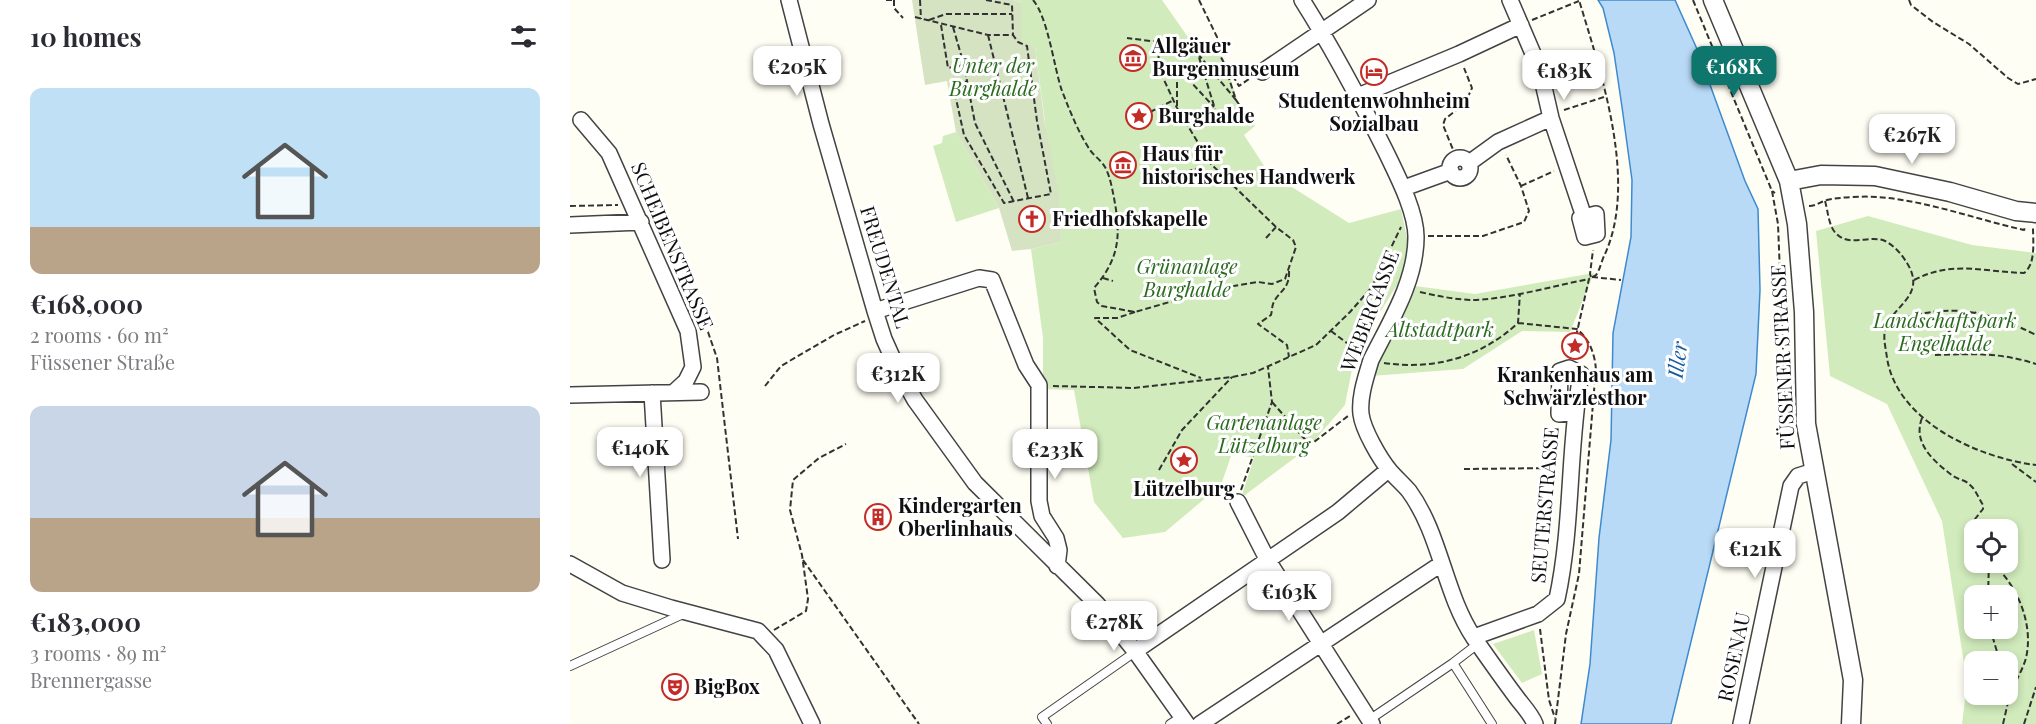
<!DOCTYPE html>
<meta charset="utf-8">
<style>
body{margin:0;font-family:"Playfair Display",serif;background:#f2f2f3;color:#2b2b33;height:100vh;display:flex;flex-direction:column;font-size:22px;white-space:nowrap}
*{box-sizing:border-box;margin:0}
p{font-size:20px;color:#7c7c81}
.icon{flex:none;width:33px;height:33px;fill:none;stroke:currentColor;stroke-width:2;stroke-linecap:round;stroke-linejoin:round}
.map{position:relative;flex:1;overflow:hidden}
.panel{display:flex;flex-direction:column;background:#fff;width:570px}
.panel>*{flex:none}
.tools{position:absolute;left:1394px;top:519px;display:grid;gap:12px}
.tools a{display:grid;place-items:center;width:54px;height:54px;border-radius:12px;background:#fff;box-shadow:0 3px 9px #0003;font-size:30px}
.price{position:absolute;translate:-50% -51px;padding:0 14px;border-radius:12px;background:#fff;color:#222;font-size:20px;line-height:39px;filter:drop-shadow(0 2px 3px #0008)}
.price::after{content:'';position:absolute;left:50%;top:36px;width:18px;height:14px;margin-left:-9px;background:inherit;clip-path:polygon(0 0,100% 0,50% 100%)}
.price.active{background:#0f766e;color:#fff}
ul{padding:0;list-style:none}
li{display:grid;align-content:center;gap:12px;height:318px;padding:0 30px}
li span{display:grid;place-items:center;height:186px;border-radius:12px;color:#555}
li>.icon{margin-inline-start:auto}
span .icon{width:108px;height:108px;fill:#fffc;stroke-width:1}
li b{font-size:26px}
h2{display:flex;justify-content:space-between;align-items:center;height:72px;padding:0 30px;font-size:26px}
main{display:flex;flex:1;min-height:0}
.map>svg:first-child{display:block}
</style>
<main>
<section class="panel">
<h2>10 homes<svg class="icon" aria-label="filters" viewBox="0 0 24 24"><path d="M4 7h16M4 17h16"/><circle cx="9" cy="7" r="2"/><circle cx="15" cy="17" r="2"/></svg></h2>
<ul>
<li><span style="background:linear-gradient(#bfe0f5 75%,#b9a48a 0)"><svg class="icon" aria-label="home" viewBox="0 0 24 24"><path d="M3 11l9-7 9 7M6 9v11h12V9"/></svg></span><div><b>€168,000</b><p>2 rooms · 60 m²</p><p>Füssener Straße</p></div></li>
<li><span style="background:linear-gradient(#c9d6e8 60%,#b9a48a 0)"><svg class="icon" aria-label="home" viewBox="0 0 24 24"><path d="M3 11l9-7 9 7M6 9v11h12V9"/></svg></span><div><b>€183,000</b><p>3 rooms · 89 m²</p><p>Brennergasse</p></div></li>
</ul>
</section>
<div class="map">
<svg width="1466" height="724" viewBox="0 0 1466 724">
<rect width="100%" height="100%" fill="#fffef4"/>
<path fill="#d1ebbc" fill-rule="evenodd" d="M 443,0 L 592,0 L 620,40 L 653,57 L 667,99 L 685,126 L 674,135 L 698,172 L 779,223 L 831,209 L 840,253 L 827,285 L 801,327 L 783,364 L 775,405 L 738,448 L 671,498 L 684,458 L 662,453 L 651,485 L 595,532 L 553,538 L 524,502 L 504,390 L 473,389 L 473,338 L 461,249 L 491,242 L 465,47 L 452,42 L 452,3 Z
M 386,132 L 429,208 L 386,222 L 363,146 L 372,143 L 373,136 Z
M 1298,216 L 1402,245 L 1466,253 L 1466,724 L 1392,724 L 1397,683 L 1372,521 L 1317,404 L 1260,376 L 1246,231 ZM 1404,530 L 1437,530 L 1437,562 L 1404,562 ZM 1404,596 L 1437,596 L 1437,628 L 1404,628 ZM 1404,662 L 1437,662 L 1437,694 L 1404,694 Z
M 1024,273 L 1000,332 L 952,331 L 893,369 L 801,376 L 845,286 L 905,294 Z
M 964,630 L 972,674 L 952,683 L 923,644 Z"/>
<path fill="#d6e3c3" d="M 342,0 L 443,0 L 452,3 L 452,41 L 465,47 L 474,118 L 489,194 L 491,242 L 461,249 L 442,251 L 429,208 L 386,132 L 377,81 L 355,85 Z"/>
<path fill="#b8daf7" stroke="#3e8acf" stroke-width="1.5" d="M 1028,0 L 1105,0 L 1127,49 L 1175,181 L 1188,209 L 1190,290 L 1186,374 L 1101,724 L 1011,724 L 1020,664 L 1029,538 L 1041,440 L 1043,333 L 1061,237 L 1062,180 L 1052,107 L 1044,53 L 1033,8 Z"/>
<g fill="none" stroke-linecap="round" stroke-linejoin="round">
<defs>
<path id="service" d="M 883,663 L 909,643
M 0,666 L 113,614
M 799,720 L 883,663 L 922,724
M 477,724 L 472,717 L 565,652
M 600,724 L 611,717"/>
<path id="minor" d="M 219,0 L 251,124 L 305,311 L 314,339 L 327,368 L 345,400 L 405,483 L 527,604 L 565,651 L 617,724
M 732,0 C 763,49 790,100 816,152 C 827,175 846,211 846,237 C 846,281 820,322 801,360 C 796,377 789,397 791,414 C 793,430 810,459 820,471 C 826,478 833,484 839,491 C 871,535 874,593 904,638 C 918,658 932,678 947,698 C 953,706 961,714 965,724
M 940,0 L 970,70 L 981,118 L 1014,217 L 1010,218 L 1015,237 L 1027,234 L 1026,214 L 1014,217
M 692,72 L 798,0
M 788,96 L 889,54 L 951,25
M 11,120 L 39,153 L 118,331 L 123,367 L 116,381 L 103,393
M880 168a10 10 0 1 1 20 0a10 10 0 1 1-20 0Z
M 899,163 L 928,142 L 981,118
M 834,188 L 881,171
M 0,225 L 71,222
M 305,311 L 409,278 L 422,280 L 456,365 L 469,385 L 469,501 L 472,516 L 486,538 L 489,550 L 487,566
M 82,393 L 92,560
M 0,395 L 131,392
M 668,502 L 697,559 L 802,724
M 0,564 L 52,593 L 101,608 L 188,631 L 206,650 L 242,724
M 904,637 L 968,614 L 987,599 C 1003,525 998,448 1011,374 L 999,368 L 990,371 L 989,414 L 1005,412
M 565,651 L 768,512 L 818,470
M 630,724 L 871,564
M 1171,724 L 1221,486 L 1228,476 L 1244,471"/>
<path id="tertiary" d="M 1143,0 L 1219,181 L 1227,224 L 1234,312 L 1236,424 L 1283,680 L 1281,724
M 1219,181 L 1251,175 L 1305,176 L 1380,192 L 1446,211 L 1466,213"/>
</defs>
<use href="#service" stroke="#434343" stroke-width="10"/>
<use href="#minor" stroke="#434343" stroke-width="18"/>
<use href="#tertiary" stroke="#434343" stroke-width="21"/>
<path stroke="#323232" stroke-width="2" stroke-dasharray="6 3" stroke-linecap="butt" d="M 316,0 L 323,0
M 324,0 L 324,8 L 333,18
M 350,0 L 351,19
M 416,0 L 442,5 L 443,35
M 463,0 C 478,17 484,68 492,91 C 500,111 508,132 520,150 C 524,156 531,160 535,167 C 540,176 542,188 544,198 C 551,235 550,258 524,288 L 527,302 L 532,306 L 565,312 L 645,289 L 688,282 L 702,284 L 715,279 L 726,247 L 723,240 L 706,227 L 641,164 L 607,108 L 589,69 L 588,42 L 557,38
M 629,0 L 647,37 L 646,48 L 654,63 L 666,100 L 628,54 L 645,109
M 1123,0 L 1202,191 L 1205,193
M 1339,0 L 1341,5 L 1363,22 L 1399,44 L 1438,78 L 1448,84 L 1466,79
M 345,17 L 418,35 L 443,35 L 448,42 L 457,46 L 467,121 L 481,194 L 434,203 L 394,135 L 383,85 L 398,81
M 359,20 L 376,14 L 442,14
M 962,20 L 1009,1
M 371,25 L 378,68 L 394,65
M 383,27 L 394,65 L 405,123 L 444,202
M 418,35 L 458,198
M 658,68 L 669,86 L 679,79
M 666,100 L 683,125
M 607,106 L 607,67 L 644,107
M 994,110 L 1034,97
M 580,112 L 602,101
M 886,157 L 873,125 L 875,119 L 895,103 L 902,88 L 894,68
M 572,177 C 589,180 612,174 628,168
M 951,186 L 984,171
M 1202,191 L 1208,224 L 1215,397 L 1220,418
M 1255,201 C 1258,211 1258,222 1264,231 C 1277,249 1299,234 1315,241 C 1325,246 1332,255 1337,263 C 1358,297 1320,306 1315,331 C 1313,339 1316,349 1317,358 C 1327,422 1409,458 1466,465
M 0,206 L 48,205
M 1239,206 C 1246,206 1250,202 1257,200 C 1270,197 1294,196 1308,197 C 1358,201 1405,219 1454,230 L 1455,228
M 858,236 L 913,236 L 954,222 L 959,211 L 951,186 L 936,155
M 696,238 L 706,227
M 719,271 C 720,290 708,291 703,304 C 702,307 702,311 701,315 L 688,324 L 717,345 L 719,357
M 1021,277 L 1020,274 L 1023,250
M 1022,277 L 1051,280
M 533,278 L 543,281
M 1344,280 C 1383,260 1413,272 1454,273 C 1466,264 1463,242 1463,227
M 850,292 C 867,296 883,299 900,300 C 935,300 983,286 1019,279
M 565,312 L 547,318 L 525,318 L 560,350 L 631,378
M 948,323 L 1007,329 C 1020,339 1026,357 1026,373
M 1320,323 C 1376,302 1414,309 1466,335
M 132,325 L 138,332 L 147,358 L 168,539
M 761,331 L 790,353
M 1002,354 L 1019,279 C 1021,277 1024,277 1026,275 C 1030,270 1032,259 1035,254 C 1068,181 1031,73 1009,0
M 1392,354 L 1369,338 L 1397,321 L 1406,312
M 1365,355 C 1403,354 1429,352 1466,364
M 814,363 C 864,370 910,358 948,323 L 950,293
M 195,386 L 211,366 L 264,335 L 295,321
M 483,386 L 564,388 L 662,377 L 683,373 L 746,345 L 780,312 L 802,287 L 831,227
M 702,402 L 740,445 L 778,416
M 1352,418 C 1342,444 1365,462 1383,476 C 1389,480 1396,480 1400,485 C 1406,490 1409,499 1413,505 L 1413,509 L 1405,519 L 1410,530
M 1442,464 L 1466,482
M 894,469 L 987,468
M 589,470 L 612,430 L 662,377
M 671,490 L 702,402 L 698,367
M 233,560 L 349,724
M 1421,562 C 1447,584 1464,624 1456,658 C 1453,669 1447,678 1443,688 C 1438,699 1436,712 1433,724
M 1418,596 L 1419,562
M 1420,628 L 1430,662
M 970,629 L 979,700 L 985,718
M 204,630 L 236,611 L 238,599 L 232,555 L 220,510 L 223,480 L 249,458 L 276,444
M 1437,678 L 1442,689
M 767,724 L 780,716
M 985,724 L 996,634 L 1009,574 L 1025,379
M 1454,724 L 1466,687"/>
<use href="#service" stroke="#fff" stroke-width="8"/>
<use href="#minor" stroke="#fff" stroke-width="15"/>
<use href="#tertiary" stroke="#fff" stroke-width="18"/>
</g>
<defs>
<symbol id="museum-ring" viewBox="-11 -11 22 22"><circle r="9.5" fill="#fff" stroke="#c32b26" stroke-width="1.5"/><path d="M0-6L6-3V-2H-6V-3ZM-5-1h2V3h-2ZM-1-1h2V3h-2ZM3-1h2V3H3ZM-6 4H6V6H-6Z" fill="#c32b26"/></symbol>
<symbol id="hotel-ring" viewBox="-11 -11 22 22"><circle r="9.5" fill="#fff" stroke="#c32b26" stroke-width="1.5"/><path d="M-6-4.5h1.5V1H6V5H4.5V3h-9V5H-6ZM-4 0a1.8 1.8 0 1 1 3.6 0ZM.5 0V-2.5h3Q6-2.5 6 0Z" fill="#c32b26"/></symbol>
<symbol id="sight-ring" viewBox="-11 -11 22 22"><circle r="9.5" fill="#fff" stroke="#c32b26" stroke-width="1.5"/><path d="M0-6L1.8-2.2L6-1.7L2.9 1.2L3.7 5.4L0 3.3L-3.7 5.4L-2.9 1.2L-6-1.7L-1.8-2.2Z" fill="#c32b26"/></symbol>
<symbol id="church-ring" viewBox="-11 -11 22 22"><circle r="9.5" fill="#fff" stroke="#c32b26" stroke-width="1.5"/><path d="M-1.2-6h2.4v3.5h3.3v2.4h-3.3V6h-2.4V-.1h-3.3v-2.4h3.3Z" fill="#c32b26"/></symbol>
<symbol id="building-ring" viewBox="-11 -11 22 22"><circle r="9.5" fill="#fff" stroke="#c32b26" stroke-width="1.5"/><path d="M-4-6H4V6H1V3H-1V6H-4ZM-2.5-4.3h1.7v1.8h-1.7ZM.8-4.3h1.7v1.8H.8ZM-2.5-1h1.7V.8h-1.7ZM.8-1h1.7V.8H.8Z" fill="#c32b26"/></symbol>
<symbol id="theatre-ring" viewBox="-11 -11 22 22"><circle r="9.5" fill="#fff" stroke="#c32b26" stroke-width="1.5"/><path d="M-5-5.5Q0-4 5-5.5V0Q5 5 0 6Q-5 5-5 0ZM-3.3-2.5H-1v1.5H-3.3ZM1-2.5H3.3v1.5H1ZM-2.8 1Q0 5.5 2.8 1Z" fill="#c32b26"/></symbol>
</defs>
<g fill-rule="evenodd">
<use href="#museum-ring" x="548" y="43" width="30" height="30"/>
<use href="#hotel-ring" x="789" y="57" width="30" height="30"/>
<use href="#sight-ring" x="554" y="101" width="30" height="30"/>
<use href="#museum-ring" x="538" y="150" width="30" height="30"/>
<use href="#church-ring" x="447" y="204" width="30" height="30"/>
<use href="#sight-ring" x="990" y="331" width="30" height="30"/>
<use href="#sight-ring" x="599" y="445" width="30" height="30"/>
<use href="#building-ring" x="293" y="502" width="30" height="30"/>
<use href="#theatre-ring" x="90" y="672" width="30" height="30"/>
</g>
<g text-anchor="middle" stroke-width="6" stroke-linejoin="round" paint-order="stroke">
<g font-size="20" font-weight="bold" fill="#101010" stroke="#fff" text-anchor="start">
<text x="582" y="53">Allgäuer<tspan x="582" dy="23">Burgenmuseum</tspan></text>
<text x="804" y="108" text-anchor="middle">Studentenwohnheim<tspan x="804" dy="23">Sozialbau</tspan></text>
<text x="588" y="123">Burghalde</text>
<text x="572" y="161">Haus für<tspan x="572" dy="23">historisches Handwerk</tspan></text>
<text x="482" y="226">Friedhofskapelle</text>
<text x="1005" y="382" text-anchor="middle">Krankenhaus am<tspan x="1005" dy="23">Schwärzlesthor</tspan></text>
<text x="614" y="496" text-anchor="middle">Lützelburg</text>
<text x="328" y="513">Kindergarten<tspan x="328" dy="23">Oberlinhaus</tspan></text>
<text x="124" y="694">BigBox</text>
</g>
<g font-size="20" font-style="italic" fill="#296a1f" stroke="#fff">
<text x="423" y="73">Unter der<tspan x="423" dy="23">Burghalde</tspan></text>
<text x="617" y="274">Grünanlage<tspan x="617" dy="23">Burghalde</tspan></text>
<text x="1375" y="328">Landschaftspark<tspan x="1375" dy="23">Engelhalde</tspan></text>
<text x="870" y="337">Altstadtpark</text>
<text x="694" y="430">Gartenanlage<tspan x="694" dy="23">Lützelburg</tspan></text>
</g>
<g font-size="20" fill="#101010" stroke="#fff">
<text transform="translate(102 246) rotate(67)" y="7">SCHEIBENSTRASSE</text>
<text transform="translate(315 267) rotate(73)" y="7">FREUDENTAL</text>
<text transform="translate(800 311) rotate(-69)" y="7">WEBERGASSE</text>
<text transform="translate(1213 357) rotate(-93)" y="7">FÜSSENER STRASSE</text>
<text transform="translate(975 505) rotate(-85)" y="7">SEUTERSTRASSE</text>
<text transform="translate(1164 657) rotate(-78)" y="7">ROSENAU</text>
</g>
<g font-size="21" font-style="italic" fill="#175ca5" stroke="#fff">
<text transform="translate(1108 360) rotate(-82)" y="7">Iller</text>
</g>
</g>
</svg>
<div class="tools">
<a><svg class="icon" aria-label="locate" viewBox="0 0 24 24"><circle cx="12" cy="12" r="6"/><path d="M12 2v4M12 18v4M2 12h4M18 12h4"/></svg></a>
<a>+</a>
<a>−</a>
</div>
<b class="price" style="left:227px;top:97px">€205K</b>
<b class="price active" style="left:1164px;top:97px">€168K</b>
<b class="price" style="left:994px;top:101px">€183K</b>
<b class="price" style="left:1342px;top:165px">€267K</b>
<b class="price" style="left:328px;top:404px">€312K</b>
<b class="price" style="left:70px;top:478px">€140K</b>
<b class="price" style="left:485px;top:480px">€233K</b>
<b class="price" style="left:1185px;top:579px">€121K</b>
<b class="price" style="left:719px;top:622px">€163K</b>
<b class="price" style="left:544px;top:652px">€278K</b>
</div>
</main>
